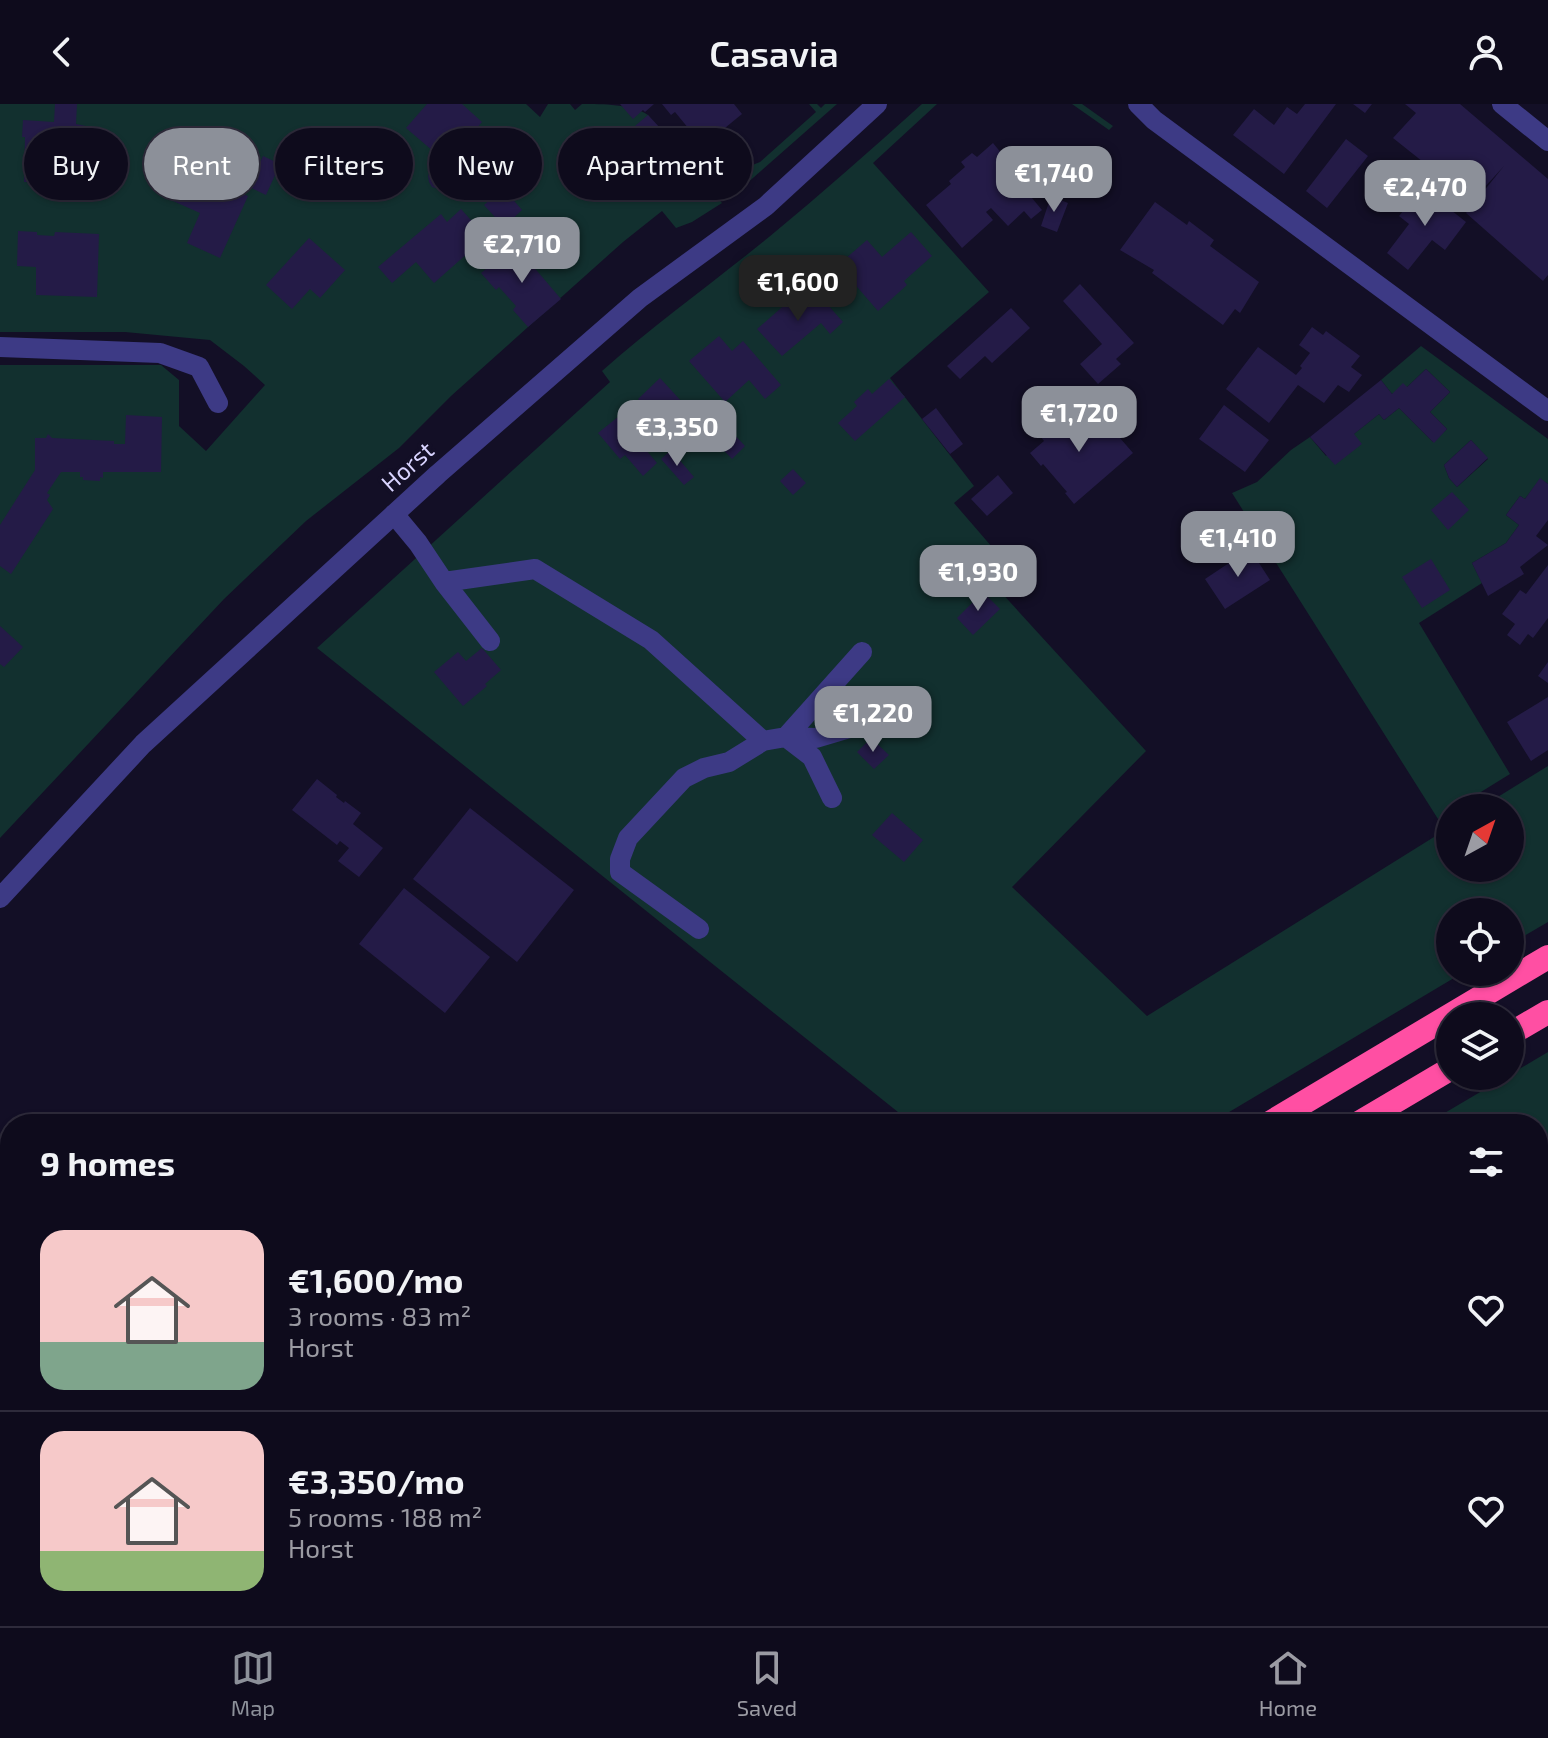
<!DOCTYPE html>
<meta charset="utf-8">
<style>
body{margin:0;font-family:"Exo 2",sans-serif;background:#1c1929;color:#f1f3f6;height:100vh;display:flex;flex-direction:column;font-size:30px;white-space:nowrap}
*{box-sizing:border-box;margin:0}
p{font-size:26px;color:#9b9ba3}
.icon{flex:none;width:44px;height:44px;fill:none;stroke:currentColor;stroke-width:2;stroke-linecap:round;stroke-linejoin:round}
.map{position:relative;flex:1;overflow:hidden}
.drawer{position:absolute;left:0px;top:1010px;width:1548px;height:512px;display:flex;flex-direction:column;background:#0e0b1c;border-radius:32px 32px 0 0;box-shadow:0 2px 6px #0004,0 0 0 2px #2e2b3b}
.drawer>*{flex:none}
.banner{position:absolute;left:24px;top:24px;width:800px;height:72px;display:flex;gap:16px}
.needle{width:52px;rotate:40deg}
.controls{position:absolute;left:1436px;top:690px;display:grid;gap:16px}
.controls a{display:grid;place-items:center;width:88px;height:88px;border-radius:50%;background:#0e0b1c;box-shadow:0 2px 6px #0004,0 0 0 2px #2e2b3b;font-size:40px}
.price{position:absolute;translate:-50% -68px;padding:0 18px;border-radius:16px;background:#8c9099;color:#fff;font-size:26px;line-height:52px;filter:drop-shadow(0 2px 4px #0008)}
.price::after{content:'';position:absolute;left:50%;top:48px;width:24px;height:18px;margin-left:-12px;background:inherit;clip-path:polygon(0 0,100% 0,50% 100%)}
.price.on{background:#222;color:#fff}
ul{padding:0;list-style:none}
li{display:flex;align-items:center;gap:24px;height:200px;padding:0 40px}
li+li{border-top:2px solid #2e2b3b}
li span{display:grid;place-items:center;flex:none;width:224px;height:160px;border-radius:24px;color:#555}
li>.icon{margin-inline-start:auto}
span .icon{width:96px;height:96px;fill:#fffc;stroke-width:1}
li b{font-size:34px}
h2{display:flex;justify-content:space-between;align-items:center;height:96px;padding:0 40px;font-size:34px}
.chip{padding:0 28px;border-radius:36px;background:#0e0b1c;box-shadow:0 2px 6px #0004,0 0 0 2px #2e2b3b;font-size:28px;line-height:72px}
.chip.on{background:#8c9099;color:#fff}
header{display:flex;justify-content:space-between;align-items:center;height:104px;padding:0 40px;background:#0e0b1c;font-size:36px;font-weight:600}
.tabs{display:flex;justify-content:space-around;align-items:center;height:112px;border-top:2px solid #2e2b3b;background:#0e0b1c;font-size:22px;color:#9b9ba3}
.tabs a{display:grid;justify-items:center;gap:4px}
.tabs .on{color:#8c9099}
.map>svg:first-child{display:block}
</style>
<header><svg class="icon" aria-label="back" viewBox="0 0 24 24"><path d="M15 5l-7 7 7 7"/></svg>Casavia<svg class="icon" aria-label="person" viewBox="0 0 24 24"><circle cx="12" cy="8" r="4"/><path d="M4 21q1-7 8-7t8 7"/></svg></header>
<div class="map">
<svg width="1548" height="1522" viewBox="0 0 1548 1522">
<rect width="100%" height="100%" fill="#130f26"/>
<path fill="#12302f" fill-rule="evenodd" d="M 0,0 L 526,0 L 540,13 L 548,0 L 570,0 L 575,6 L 582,0 C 602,0 632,0 648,11 L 722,99 L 692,118 L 676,124 L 662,107 L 623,138 L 528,223 L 451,292 L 399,344 L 306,417 L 224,495 L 0,734 L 0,261 L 161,261 L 179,276 L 179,322 L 206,347 L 265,281 L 244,262 L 210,236 L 125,228 L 0,228 Z
M 809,0 L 817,0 L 821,4 L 825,0 L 837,0 L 736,89 L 722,73 L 760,58 L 816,8 Z
M 922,0 L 937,0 L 873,59 L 989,188 L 890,274 L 974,382 L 954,399 L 1005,458 L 988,474 L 1146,647 L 1012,783 L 1147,912 L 1450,723 L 1450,764 L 1510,764 L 1510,704 L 1480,704 L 1548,662 L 1548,818 L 1510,840 L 1510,808 L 1450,808 L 1450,868 L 1464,868 L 1209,1020 L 913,1020 L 317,544 L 610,278 L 602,267 C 656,219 714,178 769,133 C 821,90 872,45 922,0 Z
M 1072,0 L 1082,0 L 1113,22 L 1109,26 Z
M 1421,242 L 1548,335 L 1548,380 L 1540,375 L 1525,395 L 1520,392 L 1506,411 L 1519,421 L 1506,439 L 1472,459 L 1482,479 L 1419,519 L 1510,670 L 1455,704 L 1450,704 L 1450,707 L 1438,715 L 1232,389 L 1257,378 L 1291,346 L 1310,333 L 1326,352 L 1379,310 L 1384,316 L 1399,304 L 1433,338 L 1447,325 L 1430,308 L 1450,288 L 1426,265 L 1407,283 L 1392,290 L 1381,276 ZM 1471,336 L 1488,355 L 1457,383 L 1449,374 L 1444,361 Z
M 1548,948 L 1548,1089 L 1538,1096 L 1538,1020 L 1426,1020 Z
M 1548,1123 L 1548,1274 L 1538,1282 L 1538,1130 Z
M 10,1382 L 10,1512 L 230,1512 L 243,1522 L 0,1522 L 0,1394 Z
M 1538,1496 L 1548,1503 L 1548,1522 L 885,1522 L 902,1512 L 1538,1512 Z
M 385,1512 L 458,1512 L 446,1522 L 373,1522 Z
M 676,1512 L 848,1512 L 831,1522 L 663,1522 Z"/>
<path fill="#241b47" d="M 55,0 L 77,0 L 76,20 L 86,22 L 88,26 L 88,35 L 81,40 L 60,40 L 60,79 L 24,78 L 25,33 L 22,33 L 23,16 L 54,18 Z
M 427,0 L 462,0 L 482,18 L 469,33 L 487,50 L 476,62 L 471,58 L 449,83 L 442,86 L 432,83 L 429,78 L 428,72 L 431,64 L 440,53 L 406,24 Z
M 620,0 L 654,0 L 645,8 L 643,6 L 633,15 Z
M 662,0 L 734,0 L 742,10 L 703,42 L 675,8 L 671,11 Z
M 1305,0 L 1336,0 L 1284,70 L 1233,31 L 1254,5 L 1274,21 L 1287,3 L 1297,10 Z
M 1353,0 L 1372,0 L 1365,9 Z
M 1405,0 L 1460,0 L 1548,75 L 1548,171 L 1543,177 L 1466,109 L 1504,62 L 1472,97 L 1393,34 L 1416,9 Z
M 648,11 L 662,26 L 658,29 L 682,57 L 653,81 L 616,38 Z
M 1346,35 L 1368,52 L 1327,104 L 1306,87 Z
M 993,39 L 1011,61 L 1017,56 L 1037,79 L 1027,88 L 1042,106 L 1031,115 L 1024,107 L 1008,122 L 991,104 L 986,108 L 993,116 L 962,144 L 926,101 L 951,80 L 949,77 L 965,63 L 961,58 L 972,49 L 977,53 Z
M 263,52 L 280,60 L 266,91 L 249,83 Z
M 173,69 L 209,84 L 213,75 L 222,81 L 248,92 L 220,154 L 187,139 L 200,109 L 162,92 Z
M 1422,83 L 1466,118 L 1445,146 L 1432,136 L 1408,166 L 1387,149 L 1409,120 L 1399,112 Z
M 503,84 L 522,106 L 504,123 L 484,101 Z
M 1051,92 L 1068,99 L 1057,128 L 1041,122 Z
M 1155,98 L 1187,121 L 1189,117 L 1214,136 L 1210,142 L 1259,178 L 1240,209 L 1235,205 L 1223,221 L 1152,169 L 1154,166 L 1120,146 Z
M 461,105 L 486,133 L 434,179 L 416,158 L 392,179 L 378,163 L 441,110 L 447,118 Z
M 18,127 L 37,128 L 37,131 L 54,132 L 55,128 L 99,130 L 97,193 L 36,191 L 36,163 L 17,162 Z
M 911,128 L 932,152 L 904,177 L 907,181 L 878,207 L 838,161 L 867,136 L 882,153 Z
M 309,134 L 345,166 L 320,194 L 310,185 L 292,205 L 266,181 Z
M 515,141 L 561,195 L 528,223 L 513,206 L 516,202 L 499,183 L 496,186 L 481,169 Z
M 1080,180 L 1134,239 L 1116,255 L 1121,260 L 1098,280 L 1080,260 L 1102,240 L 1063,197 Z
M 797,190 L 807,201 L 819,191 L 843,218 L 830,230 L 821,219 L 782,252 L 757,225 Z
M 1011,204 L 1030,224 L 992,259 L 985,252 L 960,275 L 947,262 Z
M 1312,223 L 1323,231 L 1326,227 L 1360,252 L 1351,263 L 1362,271 L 1349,288 L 1338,281 L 1324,299 L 1298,281 L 1269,319 L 1226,285 L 1258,243 L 1296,271 L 1302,264 L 1300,262 L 1310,249 L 1299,241 Z
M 719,232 L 732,247 L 743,237 L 781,281 L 765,295 L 749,276 L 725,298 L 689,257 Z
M 1426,265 L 1450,288 L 1430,308 L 1447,325 L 1434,339 L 1399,304 L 1384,316 L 1379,310 L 1354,330 L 1362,340 L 1335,361 L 1310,333 L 1381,276 L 1392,290 L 1403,279 L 1407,283 Z
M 660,274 L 706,324 L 718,313 L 745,342 L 732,355 L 712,334 L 703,342 L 697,335 L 685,346 L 638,295 Z
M 889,275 L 905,293 L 855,337 L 838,319 L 857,302 L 854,298 L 868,285 L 872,290 Z
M 1224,301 L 1269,336 L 1245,368 L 1199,335 Z
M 936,304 L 963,340 L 950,350 L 922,315 Z
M 1064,305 L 1070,313 L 1072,310 L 1091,332 L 1107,319 L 1133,349 L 1074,400 L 1065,389 L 1067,388 L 1043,360 L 1041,362 L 1030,349 L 1044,337 L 1037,328 Z
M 126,311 L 162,313 L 161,368 L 103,368 L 103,374 L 100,373 L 100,377 L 83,376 L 83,373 L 80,373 L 80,368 L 61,368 L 47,389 L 50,391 L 47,396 L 53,405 L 11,470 L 0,462 L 0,421 L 35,366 L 35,334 L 46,334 L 48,330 L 52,334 L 114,337 L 114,340 L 125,340 Z
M 618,313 L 657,359 L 643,372 L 625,351 L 620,355 L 598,329 Z
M 1471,336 L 1488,354 L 1457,383 L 1449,374 L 1444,361 Z
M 671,346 L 694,373 L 684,381 L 661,355 Z
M 793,365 L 806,379 L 793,391 L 780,377 Z
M 998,371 L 1013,389 L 987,412 L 971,395 Z
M 1540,374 L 1548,380 L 1548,416 L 1536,432 L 1548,441 L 1520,463 L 1524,470 L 1488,492 L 1472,459 L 1506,439 L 1519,421 L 1506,411 L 1520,392 L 1525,395 Z
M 1452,388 L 1469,406 L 1448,426 L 1431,406 Z
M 1250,445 L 1270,476 L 1225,505 L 1205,475 Z
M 1431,455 L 1450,486 L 1422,504 L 1402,473 Z
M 1548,461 L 1548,514 L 1533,534 L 1528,530 L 1520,541 L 1507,531 L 1515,520 L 1502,510 L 1520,486 L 1526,490 Z
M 983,488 L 1000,505 L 973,531 L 957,514 Z
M 0,522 L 23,543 L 4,563 L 0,560 Z
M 482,544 L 501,566 L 485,580 L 487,582 L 463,602 L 434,568 L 458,548 L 466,557 Z
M 1548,558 L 1548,579 L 1538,572 Z
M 1548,593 L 1548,646 L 1531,657 L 1507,618 Z
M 871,634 L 889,651 L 874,665 L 857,648 Z
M 317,675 L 337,691 L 336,693 L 344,699 L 345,697 L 361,709 L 353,720 L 383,744 L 359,773 L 338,757 L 349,744 L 340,737 L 337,741 L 292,706 Z
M 470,704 L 574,786 L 517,858 L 413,775 Z
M 892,709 L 923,736 L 904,758 L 872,731 Z
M 404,784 L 490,853 L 445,909 L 359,840 Z"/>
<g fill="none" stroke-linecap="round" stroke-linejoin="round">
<path stroke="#3d3a85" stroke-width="20" d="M 1138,0 L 1154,16 L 1548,307
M 1502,0 L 1548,37
M 0,243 L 160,249 L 199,263 L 218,299
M 394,410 L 418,439 L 444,478 L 535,465 L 651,536 L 763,637 L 786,633 L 862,548
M 444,478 L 490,537
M 832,694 L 812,653 L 786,633 L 816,634 L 870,618
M 0,794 L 143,640 L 438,370 L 640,194 L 766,102 L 877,0
M 699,825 L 620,768 L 620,755 L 628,734 L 684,674 L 704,664 L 729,658 L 763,637
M 1538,1114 L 1548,1107
M 876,1522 L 894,1512"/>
<path stroke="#ff4fa3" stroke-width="24" d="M 1510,930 L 1548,908
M 1268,1020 L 1548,853
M 1357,1020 L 1450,965
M 524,1522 L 537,1512
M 601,1522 L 613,1512
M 629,1522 L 639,1512"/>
</g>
<g text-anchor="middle" stroke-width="7" stroke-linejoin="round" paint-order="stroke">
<g font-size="24" fill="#d9d4ff" stroke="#130f26">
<text transform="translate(408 363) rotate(-42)" y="8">Horst</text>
</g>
</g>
</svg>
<div class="controls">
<a><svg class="needle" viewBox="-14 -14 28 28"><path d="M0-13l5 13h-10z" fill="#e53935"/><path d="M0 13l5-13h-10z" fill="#9b9ba3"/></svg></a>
<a><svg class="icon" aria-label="locate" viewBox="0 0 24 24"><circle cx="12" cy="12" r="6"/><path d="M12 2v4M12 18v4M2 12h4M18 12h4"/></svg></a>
<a><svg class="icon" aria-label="layers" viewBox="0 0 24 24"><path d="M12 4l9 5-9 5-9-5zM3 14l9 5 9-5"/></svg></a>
</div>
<b class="price" style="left:1054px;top:110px">€1,740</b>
<b class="price" style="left:1425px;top:124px">€2,470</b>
<b class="price" style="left:522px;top:181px">€2,710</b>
<b class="price on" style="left:798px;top:219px">€1,600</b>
<b class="price" style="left:1079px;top:350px">€1,720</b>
<b class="price" style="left:677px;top:364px">€3,350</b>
<b class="price" style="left:1238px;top:475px">€1,410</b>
<b class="price" style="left:978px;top:509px">€1,930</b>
<b class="price" style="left:873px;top:650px">€1,220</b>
<div class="banner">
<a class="chip">Buy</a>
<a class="chip on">Rent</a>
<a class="chip">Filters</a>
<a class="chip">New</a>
<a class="chip">Apartment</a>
</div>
<section class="drawer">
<h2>9 homes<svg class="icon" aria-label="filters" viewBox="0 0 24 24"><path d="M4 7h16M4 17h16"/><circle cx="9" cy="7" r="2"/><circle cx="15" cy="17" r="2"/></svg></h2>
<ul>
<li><span style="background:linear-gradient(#f6c9c9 70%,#7fa58c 0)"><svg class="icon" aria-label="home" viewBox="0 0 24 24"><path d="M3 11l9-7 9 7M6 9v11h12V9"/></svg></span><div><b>€1,600/mo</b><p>3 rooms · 83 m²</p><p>Horst</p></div><svg class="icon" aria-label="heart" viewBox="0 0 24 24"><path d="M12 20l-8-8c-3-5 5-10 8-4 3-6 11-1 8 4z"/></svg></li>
<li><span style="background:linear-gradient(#f6c9c9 75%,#8fb573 0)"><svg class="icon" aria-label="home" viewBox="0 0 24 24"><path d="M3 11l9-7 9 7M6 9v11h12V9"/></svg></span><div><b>€3,350/mo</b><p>5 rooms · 188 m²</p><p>Horst</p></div><svg class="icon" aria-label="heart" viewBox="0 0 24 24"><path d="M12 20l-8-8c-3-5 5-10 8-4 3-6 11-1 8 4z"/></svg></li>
</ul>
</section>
</div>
<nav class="tabs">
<a class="on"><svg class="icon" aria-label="map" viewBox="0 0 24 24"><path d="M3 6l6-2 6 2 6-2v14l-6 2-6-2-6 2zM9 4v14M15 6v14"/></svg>Map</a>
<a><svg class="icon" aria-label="saved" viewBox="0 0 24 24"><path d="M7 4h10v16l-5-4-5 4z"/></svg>Saved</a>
<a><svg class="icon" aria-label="home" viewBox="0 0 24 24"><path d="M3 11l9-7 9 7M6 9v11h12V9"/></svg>Home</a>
</nav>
